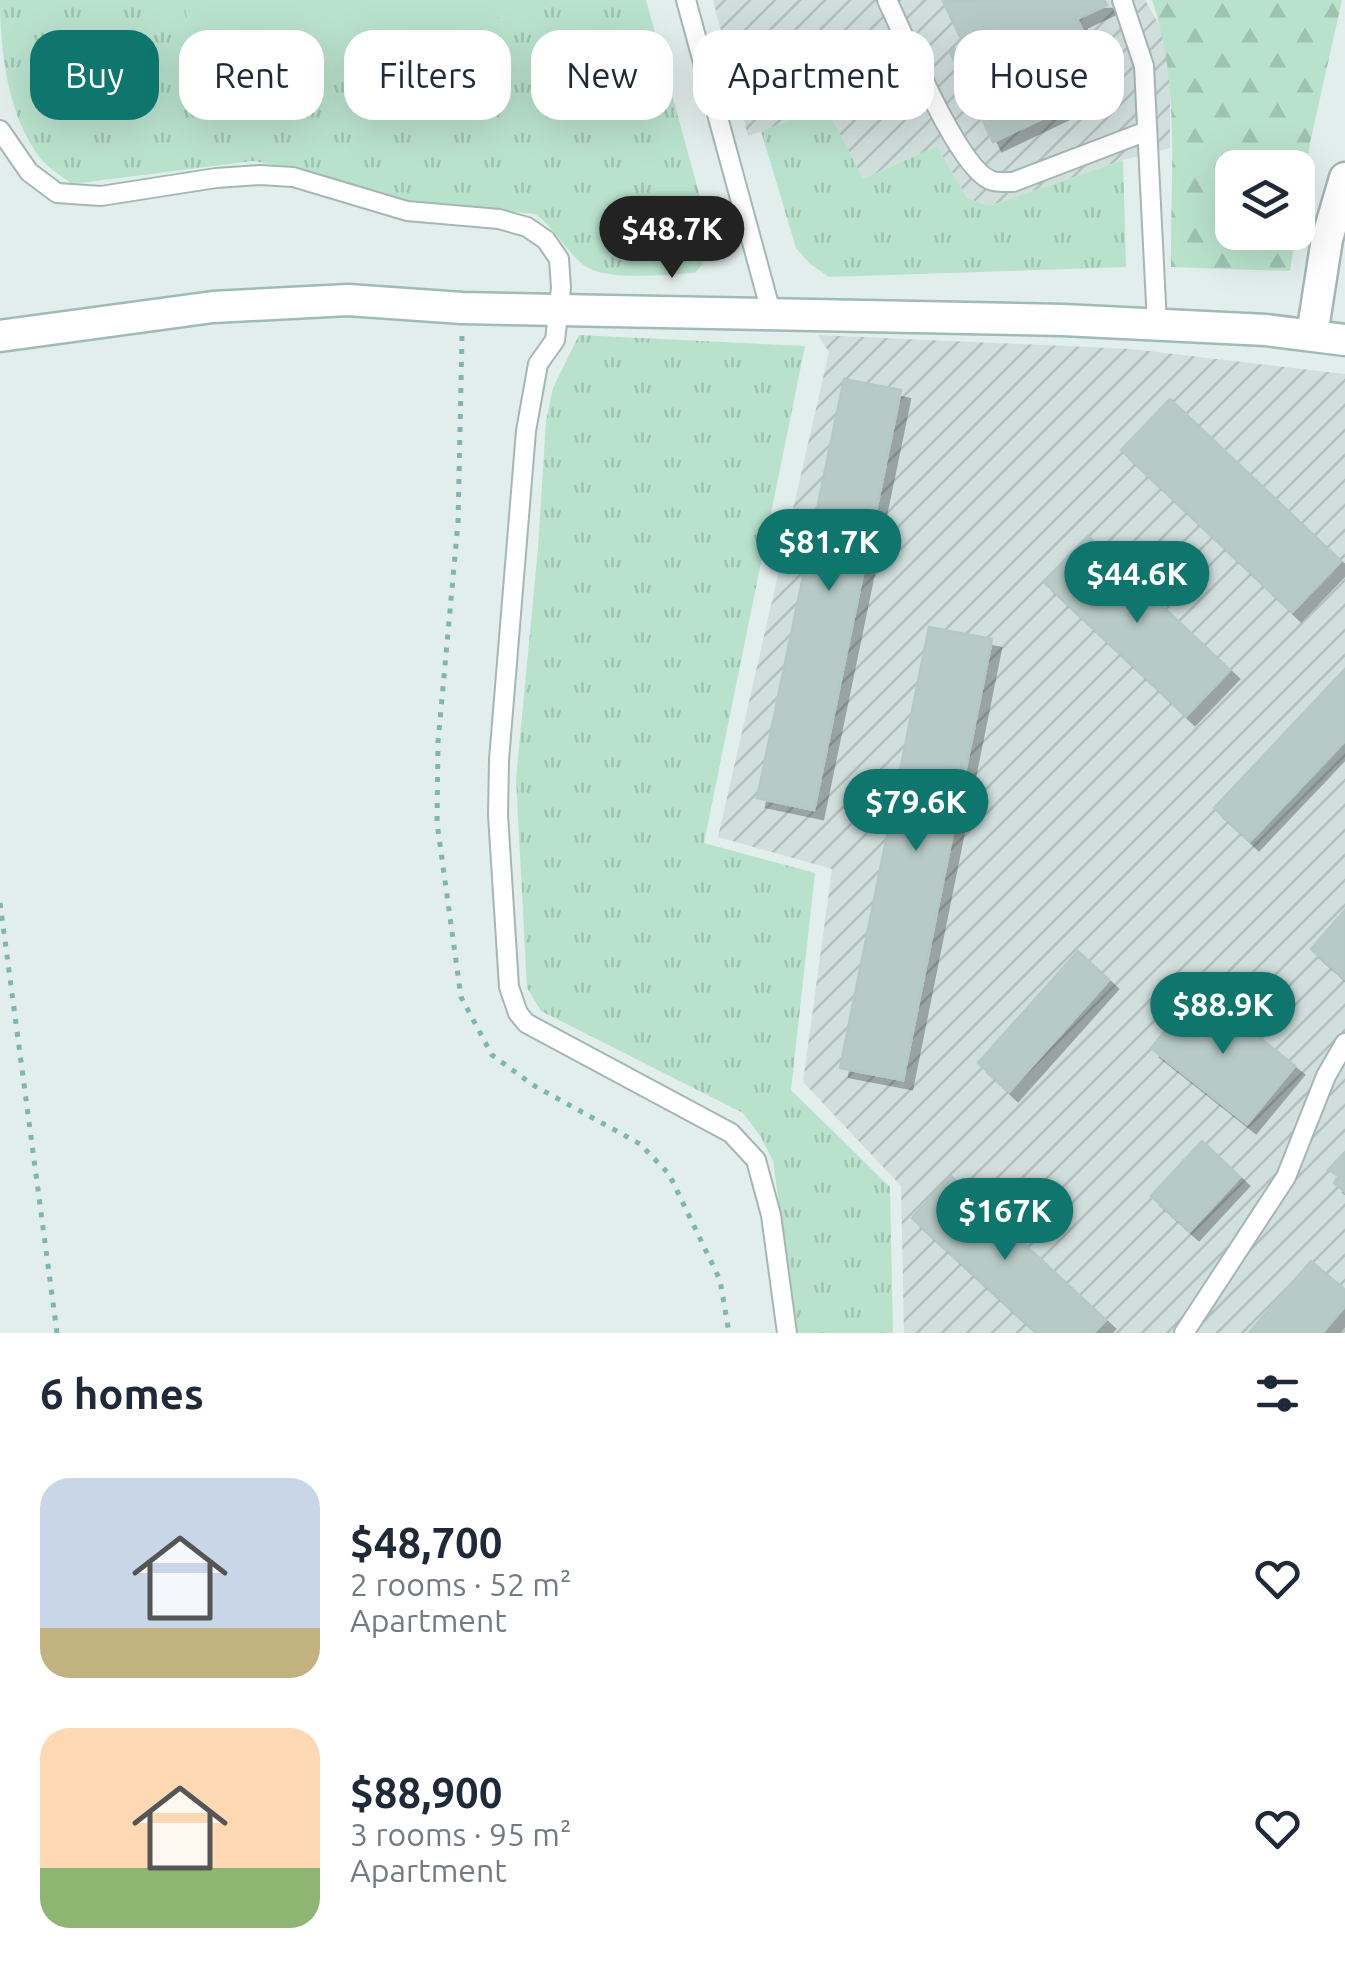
<!DOCTYPE html>
<meta charset="utf-8">
<style>
body{margin:0;font-family:Ubuntu,sans-serif;background:#f2f2f3;color:#1f2937;height:100vh;display:flex;flex-direction:column;font-size:38px;white-space:nowrap}
*{box-sizing:border-box;margin:0}
p{font-size:32px;color:#747a83}
.icon{flex:none;width:55px;height:55px;fill:none;stroke:currentColor;stroke-width:2;stroke-linecap:round;stroke-linejoin:round}
.map{position:relative;height:1333px;overflow:hidden}
.side{display:flex;flex-direction:column;background:#fff;flex:1}
.side>*{flex:none}
.top-card{position:absolute;left:30px;top:30px;width:1285px;height:90px;display:flex;gap:20px}
.fabs{position:absolute;left:1215px;top:150px;display:grid;gap:20px}
.fabs a{display:grid;place-items:center;width:100px;height:100px;border-radius:20px;background:#fff;box-shadow:0 10px 40px #0002;font-size:50px}
.price{position:absolute;translate:-50% -85px;padding:0 22px;border-radius:35px;background:#0f766e;color:#fff;font-size:32px;line-height:65px;filter:drop-shadow(0 2px 5px #0008)}
.price::after{content:'';position:absolute;left:50%;top:60px;width:30px;height:22px;margin-left:-15px;background:inherit;clip-path:polygon(0 0,100% 0,50% 100%)}
.price.on{background:#222;color:#fff}
ul{padding:0;list-style:none}
li{display:flex;align-items:center;gap:30px;height:250px;padding:0 40px}
li span{display:grid;place-items:center;flex:none;width:280px;height:200px;border-radius:30px;color:#555}
li>.icon{margin-inline-start:auto}
span .icon{width:120px;height:120px;fill:#fffc;stroke-width:1}
li b{font-size:42px}
h2{display:flex;justify-content:space-between;align-items:center;height:120px;padding:0 40px;font-size:42px}
.chip{padding:0 35px;border-radius:30px;background:#fff;box-shadow:0 10px 40px #0002;font-size:35px;line-height:90px}
.chip.on{background:#0f766e;color:#fff}
.map>svg:first-child{display:block}
</style>
<div class="map">
<svg width="1345" height="1333" viewBox="0 0 1345 1333">
<defs>
<pattern id="industrial-furrows" width="10" height="10" patternUnits="userSpaceOnUse" patternTransform="scale(2.5)"><rect width="10" height="10" fill="#d0dedc"/><path d="M-1 1l2-2M0 10L10 0M9 11l2-2" fill="none" stroke="#b2c0be"/></pattern>
<pattern id="grass-tufts" width="24" height="20" patternUnits="userSpaceOnUse" patternTransform="scale(2.5)"><rect width="24" height="20" fill="#b9e2cd"/><path d="M3 7l-1-3M5 7V3M7 7l1-3M15 17l-1-3M17 17v-4M19 17l1-3" fill="none" stroke="#9fc3b1"/></pattern>
<pattern id="forest-firs" width="22" height="20" patternUnits="userSpaceOnUse" patternTransform="scale(2.5)"><rect width="22" height="20" fill="#b9e2cd"/><path d="M5 1l3.5 6h-7zM16 11l3.5 6h-7z" fill="#9fc3b1"/></pattern>
<filter id="shadow"><feDropShadow dx="9" dy="9" stdDeviation="0" flood-color="#0004"/></filter>
</defs>
<rect width="100%" height="100%" fill="#e2eeec"/>
<path fill="url(#industrial-furrows)" d="M 713,0 L 1145,0 L 1162,30 L 1170,73 L 1170,148 L 1123,160 L 989,206 L 967,198 L 937,146 L 863,179 L 826,107 L 748,136 Z
M 818,335 L 1131,349 L 1345,374 L 1345,1333 L 904,1333 L 901,1186 L 803,1082 L 832,869 L 718,837 L 829,352 Z"/>
<path fill="url(#grass-tufts)" d="M 0,0 L 646,0 L 710,233 L 709,256 L 695,273 C 667,274 607,282 585,266 C 565,251 556,229 535,214 L 399,200 L 302,170 L 253,161 L 72,184 C 62,176 49,169 41,159 C 8,117 0,52 0,0 Z
M 826,107 L 863,179 L 937,146 L 967,198 L 989,206 L 1123,160 L 1126,267 L 829,277 L 809,263 L 796,248 L 761,131 Z
M 579,335 L 805,346 L 704,843 L 815,873 L 791,1090 L 890,1187 L 893,1333 L 797,1333 L 773,1161 L 761,1137 L 743,1113 L 541,1011 L 527,988 L 516,779 L 538,548 L 546,421 L 553,388 Z"/>
<path fill="url(#forest-firs)" d="M 1152,0 L 1342,0 L 1310,143 L 1298,224 L 1298,168 L 1232,168 L 1232,232 L 1296,233 L 1290,271 L 1171,267 C 1170,179 1181,84 1152,0 Z"/>
<path fill="#b9e2cd" d="M 183,0 L 565,0 L 565,2 L 201,84 Z"/>
<path fill="#b7cac5" stroke="#b4c9c5" stroke-width="2.5" filter="url(#shadow)" d="M 1104,0 L 1107,5 L 1077,19 L 1109,87 L 993,142 L 950,52 L 964,45 L 943,1 Z
M 844,379 L 901,390 L 814,810 L 757,798 Z
M 1170,399 L 1341,561 L 1292,612 L 1121,450 Z
M 1088,536 L 1230,670 L 1186,716 L 1044,582 Z
M 929,627 L 992,639 L 903,1080 L 840,1068 Z
M 1345,669 L 1345,741 L 1250,841 L 1214,808 Z
M 1345,910 L 1345,979 L 1311,949 Z
M 1078,951 L 1109,980 L 1009,1092 L 978,1063 Z
M 1199,989 L 1295,1066 L 1247,1124 L 1151,1048 Z
M 1202,1141 L 1240,1177 L 1190,1231 L 1151,1196 Z
M 1345,1152 L 1345,1192 L 1334,1183 L 1339,1176 L 1328,1170 Z
M 951,1176 L 1106,1320 L 1093,1333 L 1037,1333 L 912,1218 Z
M 1311,1261 L 1345,1290 L 1345,1306 L 1322,1333 L 1249,1333 Z"/>
<g fill="none" stroke-linecap="round" stroke-linejoin="round">
<defs>
<path id="lane" d="M 686,0 L 771,312
M 887,0 C 905,37 956,165 990,180 C 996,183 1006,182 1013,182 L 1147,131
M 1122,0 L 1144,66 L 1157,324
M 0,130 L 29,172 L 57,193 L 101,196 L 216,178 L 260,175 L 293,177 L 407,211 L 499,219 L 527,227 L 546,240 L 559,259 L 561,288 L 555,340 L 538,364 L 526,431 L 499,760 L 498,815 L 509,987 L 518,1013 L 526,1023 L 731,1133 L 756,1160 L 771,1215 L 787,1333
M 1184,1333 L 1286,1177 L 1326,1076 L 1345,1043"/>
<path id="street" d="M 1312,335 L 1327,239 L 1345,178"/>
<path id="secondary" d="M 0,336 L 213,307 L 348,300 L 462,308 L 1063,320 L 1266,330 L 1345,340"/>
</defs>
<use href="#lane" stroke="#a4b7b5" stroke-width="22"/>
<use href="#street" stroke="#a4b7b5" stroke-width="35"/>
<use href="#secondary" stroke="#9fbbb8" stroke-width="35"/>
<path stroke="#7fb6b0" stroke-width="5" stroke-dasharray="5 8" stroke-linecap="butt" d="M 462,336 L 458,523 L 438,742 L 437,823 L 461,997 L 492,1055 L 533,1085 L 640,1144 L 669,1174 L 720,1280 L 729,1333
M 0,903 L 57,1333"/>
<use href="#lane" stroke="#fff" stroke-width="18"/>
<use href="#street" stroke="#fff" stroke-width="30"/>
<use href="#secondary" stroke="#fff" stroke-width="30"/>
</g>
</svg>
<div class="fabs">
<a><svg class="icon" aria-label="layers" viewBox="0 0 24 24"><path d="M12 4l9 5-9 5-9-5zM3 14l9 5 9-5"/></svg></a>
</div>
<b class="price on" style="left:672px;top:281px">$48.7K</b>
<b class="price" style="left:829px;top:594px">$81.7K</b>
<b class="price" style="left:1137px;top:626px">$44.6K</b>
<b class="price" style="left:916px;top:854px">$79.6K</b>
<b class="price" style="left:1223px;top:1057px">$88.9K</b>
<b class="price" style="left:1005px;top:1263px">$167K</b>
<div class="top-card">
<a class="chip on">Buy</a>
<a class="chip">Rent</a>
<a class="chip">Filters</a>
<a class="chip">New</a>
<a class="chip">Apartment</a>
<a class="chip">House</a>
</div>
</div>
<section class="side">
<h2>6 homes<svg class="icon" aria-label="filters" viewBox="0 0 24 24"><path d="M4 7h16M4 17h16"/><circle cx="9" cy="7" r="2"/><circle cx="15" cy="17" r="2"/></svg></h2>
<ul>
<li><span style="background:linear-gradient(#c9d6e8 75%,#c2b280 0)"><svg class="icon" aria-label="home" viewBox="0 0 24 24"><path d="M3 11l9-7 9 7M6 9v11h12V9"/></svg></span><div><b>$48,700</b><p>2 rooms · 52 m²</p><p>Apartment</p></div><svg class="icon" aria-label="heart" viewBox="0 0 24 24"><path d="M12 20l-8-8c-3-5 5-10 8-4 3-6 11-1 8 4z"/></svg></li>
<li><span style="background:linear-gradient(#ffd9b3 70%,#8fb573 0)"><svg class="icon" aria-label="home" viewBox="0 0 24 24"><path d="M3 11l9-7 9 7M6 9v11h12V9"/></svg></span><div><b>$88,900</b><p>3 rooms · 95 m²</p><p>Apartment</p></div><svg class="icon" aria-label="heart" viewBox="0 0 24 24"><path d="M12 20l-8-8c-3-5 5-10 8-4 3-6 11-1 8 4z"/></svg></li>
</ul>
</section>
